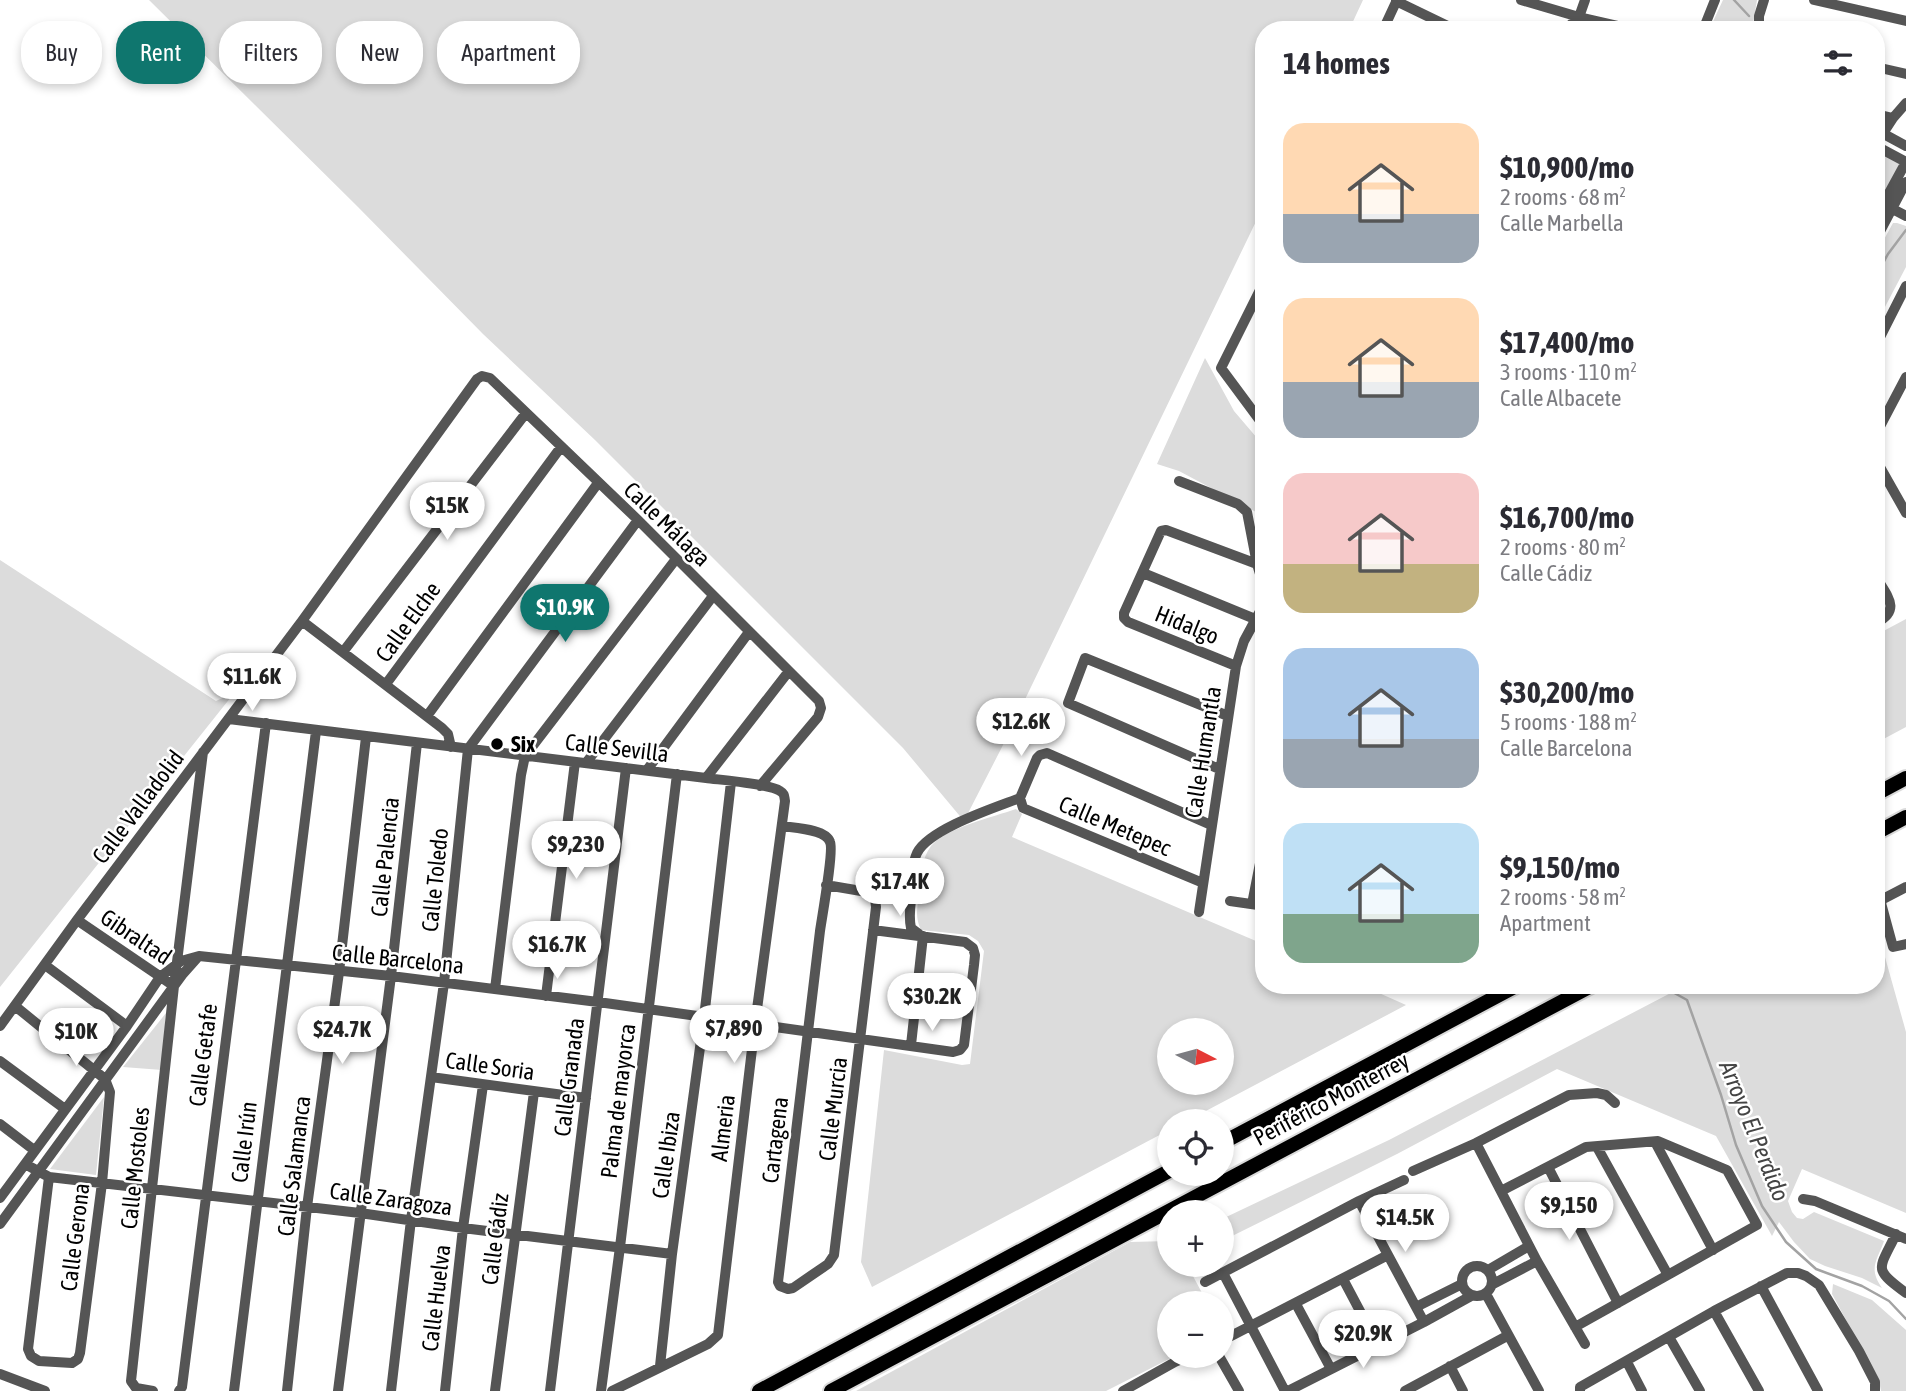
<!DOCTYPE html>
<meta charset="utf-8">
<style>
body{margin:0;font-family:"Asap Condensed",sans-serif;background:#f2f2f3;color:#2b2b33;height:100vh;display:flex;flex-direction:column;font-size:26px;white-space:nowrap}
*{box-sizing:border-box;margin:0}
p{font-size:23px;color:#7c7c81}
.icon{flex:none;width:38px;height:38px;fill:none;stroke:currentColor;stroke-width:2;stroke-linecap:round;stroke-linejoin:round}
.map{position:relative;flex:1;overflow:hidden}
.details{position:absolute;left:1255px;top:21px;width:630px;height:973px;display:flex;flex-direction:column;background:#fff;border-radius:28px;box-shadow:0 4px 10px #0003}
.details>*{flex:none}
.hud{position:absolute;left:21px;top:21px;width:665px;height:63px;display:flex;gap:14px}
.needle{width:46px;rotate:96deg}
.tools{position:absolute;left:1157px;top:1018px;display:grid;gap:14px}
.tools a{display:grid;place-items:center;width:77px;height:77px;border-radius:50%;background:#fff;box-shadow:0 4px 10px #0003;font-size:35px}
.price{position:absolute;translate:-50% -60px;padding:0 16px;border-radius:24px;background:#fff;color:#222;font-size:23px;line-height:46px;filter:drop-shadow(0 2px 4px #0008)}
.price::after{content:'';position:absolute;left:50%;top:42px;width:21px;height:16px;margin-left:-10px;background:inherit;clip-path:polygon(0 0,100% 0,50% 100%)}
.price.current{background:#0f766e;color:#fff}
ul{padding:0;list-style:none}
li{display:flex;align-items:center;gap:21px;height:175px;padding:0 28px}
li span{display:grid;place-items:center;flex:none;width:196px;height:140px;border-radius:21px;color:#555}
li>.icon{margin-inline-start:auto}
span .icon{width:84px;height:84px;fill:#fffc;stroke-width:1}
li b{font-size:30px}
h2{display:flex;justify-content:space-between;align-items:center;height:84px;padding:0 28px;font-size:30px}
.pill{padding:0 24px;border-radius:28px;background:#fff;box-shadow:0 4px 10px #0003;font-size:24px;line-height:63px}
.pill.current{background:#0f766e;color:#fff}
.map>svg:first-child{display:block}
</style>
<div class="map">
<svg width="1906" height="1391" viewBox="0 0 1906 1391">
<rect width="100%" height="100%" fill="#fff"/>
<path fill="#dcdcdc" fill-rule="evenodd" d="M 149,0 L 1363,0 L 1349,30 L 1264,30 L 1263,207 L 1001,749 L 964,821 L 903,748 L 595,440 L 483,334 L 358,207 Z
M 1723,0 L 1757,0 L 1752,30 L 1709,30 Z
M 1881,154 L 1898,162 L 1899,165 L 1876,210 L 1876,159 Z
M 1893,223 L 1897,223 L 1906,226 L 1906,267 L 1876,324 L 1876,254 Z
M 1205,358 L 1234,411 L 1263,445 L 1263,568 L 1256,512 L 1179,471 L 1157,464 Z
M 0,560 L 216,701 L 235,692 L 0,987 Z
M 1906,619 L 1906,727 L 1876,743 L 1876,635 Z
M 1016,809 L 1022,814 L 1012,837 L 1263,944 L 1264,985 L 1361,985 L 1406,1005 L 1185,1122 L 1169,1122 L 1169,1130 L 872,1287 L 861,1262 L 884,1050 L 962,1065 L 970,1064 L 984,951 L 978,941 L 969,935 L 921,930 C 914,916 918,904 920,888 C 921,873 922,858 931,846 C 946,828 993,817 1016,809 ZM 1169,1031 L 1222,1031 L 1222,1083 L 1169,1083 Z
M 1876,925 L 1906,1032 L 1906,1213 L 1802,1169 L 1788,1201 L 1792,1212 L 1797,1218 L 1803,1219 L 1814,1212 L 1884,1241 C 1877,1261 1868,1268 1882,1288 L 1862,1278 L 1825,1266 L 1810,1259 L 1794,1242 L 1779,1222 L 1772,1236 L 1716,1136 L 1557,1069 L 1397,1154 L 1222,1241 L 1222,1219 L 1389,1140 L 1686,985 L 1876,985 Z
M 166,1013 L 162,1070 L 123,1067 Z
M 104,1097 L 96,1175 L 50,1169 Z
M 1169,1241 L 1169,1265 L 1187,1265 L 1208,1304 L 1169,1304 L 1169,1356 L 1175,1356 L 1106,1391 L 856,1391 L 1130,1242 Z
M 1833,1284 L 1872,1300 L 1906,1330 L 1906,1391 L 1881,1391 L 1879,1381 L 1832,1294 Z"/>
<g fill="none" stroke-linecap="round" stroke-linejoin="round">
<path stroke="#a3a3a3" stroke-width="2.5" d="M 1734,0 L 1749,16
M 1876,276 L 1888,254 L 1906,230
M 1660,985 L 1687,1000 L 1721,1095 L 1736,1145 L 1762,1206 L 1786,1242 L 1816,1269 L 1862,1286 L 1889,1301 L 1906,1319"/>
<defs>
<path id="highway" d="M 1876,794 L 1906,778
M 1876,833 L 1906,817
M 1222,1143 L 1518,985
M 759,1391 L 1169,1171
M 831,1391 L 1593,985"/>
</defs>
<use href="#highway" stroke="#dbdbdb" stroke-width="18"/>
<path stroke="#555" stroke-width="10" d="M 1521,0 L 1579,17 L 1636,30
M 1814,0 L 1906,21
M 1396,1 L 1456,30
M 1383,30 L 1397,0
M 1565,30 L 1579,17 L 1585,0
M 1703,30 L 1715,0
M 1759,30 L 1759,16 L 1764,0
M 1876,67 L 1906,74
M 1876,114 L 1893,118
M 1882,133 L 1906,146
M 1876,144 L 1893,118 L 1906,103
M 1876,146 L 1906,162
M 1887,206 L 1906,216
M 1876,217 L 1906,162
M 1876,239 L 1906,182
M 1264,282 L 1221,368 L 1264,426
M 1876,345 L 1906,286
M 1876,434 L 1906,377
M 1876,460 L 1906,513
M 1179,481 L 1238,504 L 1247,512 L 1257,564 L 1264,587
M 1143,573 L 1255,619
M 1876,577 C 1887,596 1902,610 1876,623
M 302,621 L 442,728 L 448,734 L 451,747
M 343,652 L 526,413
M 1236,666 L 1128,622 L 1124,618 L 1124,613 L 1161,531 L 1166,530 L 1257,564
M 386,684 L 561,447
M 427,716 L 598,483
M 229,719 L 706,778 C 721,780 770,784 780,791 C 785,794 784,796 785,801 L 755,1024 L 718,1335 L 708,1344 L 612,1391
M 586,763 L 713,596
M 1219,769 L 1068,703 L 1085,658 L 1228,716
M 647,770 L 749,632
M 706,778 L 789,671
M 1020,798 L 1037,758 L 1040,755 L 1047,753 L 1211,825
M 1020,798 L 1023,808 L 1203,883
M 782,826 C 795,828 826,829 830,842 C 834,850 822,917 820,931 C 806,1048 792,1165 778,1282 L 780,1286 L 788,1289 L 793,1288 L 828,1264 L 834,1255 L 876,907 L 875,899 L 867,892 L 826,885
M 1906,887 L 1883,899 L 1881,903 L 1893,947 L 1906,944
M 1230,901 L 1258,905 L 1264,909
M 1252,904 L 1264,843
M 1199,912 L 1236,666 L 1244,641 L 1264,604
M 77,920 L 174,986
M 919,934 L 911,928 C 908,915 911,903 912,890 C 912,878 912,864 917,853 C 929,829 994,808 1020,798
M 45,965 L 127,1026
M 495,989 L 521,775 L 525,756 L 676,559
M 546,996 L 575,762
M 15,1006 L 105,1079 L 110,1092 L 102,1183 L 80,1353 L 78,1359 L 72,1363 L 39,1361 L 31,1356 L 28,1349 L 49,1177
M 0,1026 L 77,920 L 302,621 L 477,379 L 482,376 L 490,378 L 638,520 L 819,701 L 821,708 L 818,717 L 760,786
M 911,1045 L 923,936
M 0,1061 L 65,1109
M 431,1077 L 586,1098
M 0,1124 L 34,1150
M 1655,1142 L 1713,1250
M 1476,1143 L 1537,1261 L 1585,1344
M 1597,1147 L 1668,1275
M 25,1164 L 49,1177 L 360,1213 L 463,1228 L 672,1254
M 1548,1167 L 1618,1303
M 1413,1171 L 1476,1143 L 1569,1095 L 1597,1093 L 1606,1095 L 1615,1103
M 1501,1191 L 1586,1147 L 1658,1141 L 1727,1170 L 1757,1225 L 1575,1327
M 0,1198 L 127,1026 L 160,977 L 181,961 L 199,956 L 391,976 L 598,1002 L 953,1052 L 960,1050 L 964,1045 L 974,965 L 975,955 L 973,948 L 965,942 L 873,930
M 1803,1199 L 1815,1201 L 1906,1239
M 1359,1201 L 1424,1322
M 0,1224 L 182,975 L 198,957
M 1896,1234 C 1879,1270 1872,1268 1906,1293
M1462 1281a15 15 0 1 1 30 0a15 15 0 1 1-30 0Z
M 1488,1270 L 1529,1246
M 1223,1273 L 1285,1391
M 1343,1279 L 1378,1345
M 1205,1282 L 1359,1201 L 1404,1180
M 1493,1284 L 1537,1261
M 1761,1286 L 1818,1391
M 1486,1294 L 1539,1391
M 1296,1304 L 1331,1369
M 1416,1307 L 1462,1284
M 1714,1311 L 1759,1391
M 1229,1337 L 1388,1255
M 1669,1337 L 1700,1391
M 1219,1356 L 1239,1391
M 1627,1362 L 1642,1391
M 660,1366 L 672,1254 L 704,1018 L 731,782
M 1450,1366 L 1463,1391
M 0,1374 L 45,1391
M 153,1391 L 136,1388 L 131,1381 L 174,986 L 203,752
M 179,1391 L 182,1387 L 266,723
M 234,1391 L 316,731
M 287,1391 L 307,1207 L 339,972 L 366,737
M 338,1391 L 391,976 L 417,743
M 391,1391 L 411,1220 L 444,983 L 468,749 L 638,520
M 445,1391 L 463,1228 L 483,1085
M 495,1391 L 534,1092
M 550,1391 L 626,768
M 601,1391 L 620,1247 L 677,774
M 1123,1391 L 1175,1362 L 1189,1356
M 1288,1391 L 1424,1322 L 1471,1296
M 1405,1391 L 1507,1336
M 1580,1391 L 1580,1387 L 1714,1311 L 1787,1273 L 1798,1273 L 1806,1276 L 1819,1285 L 1859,1351 L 1875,1382 L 1875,1391"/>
<use href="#highway" stroke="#000" stroke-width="14"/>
</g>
<circle fill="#000" stroke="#fff" stroke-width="2.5" cx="497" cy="744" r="7"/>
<g text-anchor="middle" stroke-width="5" stroke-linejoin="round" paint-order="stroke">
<g font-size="23" fill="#000" stroke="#fff">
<text transform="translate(667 524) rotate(44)" y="8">Calle Málaga</text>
<text transform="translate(408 622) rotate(-54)" y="8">Calle Elche</text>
<text transform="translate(1187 625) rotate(22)" y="8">Hidalgo</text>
<text transform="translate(617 748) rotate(7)" y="8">Calle Sevilla</text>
<text transform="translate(1203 752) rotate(-81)" y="8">Calle Humantla</text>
<text transform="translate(138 807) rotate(-53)" y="8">Calle Valladolid</text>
<text transform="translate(1115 826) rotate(23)" y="8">Calle Metepec</text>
<text transform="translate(385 857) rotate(-84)" y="8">Calle Palencia</text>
<text transform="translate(435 880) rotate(-84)" y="8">Calle Toledo</text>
<text transform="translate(136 937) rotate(34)" y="8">Gibraltad</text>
<text transform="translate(398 959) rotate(6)" y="8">Calle Barcelona</text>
<text transform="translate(203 1055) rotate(-83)" y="8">Calle Getafe</text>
<text transform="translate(490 1066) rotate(8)" y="8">Calle Soria</text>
<text transform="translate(569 1077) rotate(-83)" y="8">Calle Granada</text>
<text transform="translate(1331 1099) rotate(-28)" y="8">Periférico Monterrey</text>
<text transform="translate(618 1101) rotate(-83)" y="8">Palma de mayorca</text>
<text transform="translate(833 1109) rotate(-83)" y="8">Calle Murcia</text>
<text transform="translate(723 1128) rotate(-83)" y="8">Almeria</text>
<text transform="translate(775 1140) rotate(-83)" y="8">Cartagena</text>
<text transform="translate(244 1142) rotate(-83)" y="8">Calle Irún</text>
<text transform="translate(666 1155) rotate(-82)" y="8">Calle Ibiza</text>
<text transform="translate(294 1166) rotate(-83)" y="8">Calle Salamanca</text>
<text transform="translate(135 1168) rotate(-84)" y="8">Calle Mostoles</text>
<text transform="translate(391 1199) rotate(8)" y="8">Calle Zaragoza</text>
<text transform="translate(75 1237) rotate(-83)" y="8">Calle Gerona</text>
<text transform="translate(495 1239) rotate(-83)" y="8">Calle Cádiz</text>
<text transform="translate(436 1298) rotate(-83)" y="8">Calle Huelva</text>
</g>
<g font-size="23" font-weight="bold" fill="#000" stroke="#fff" text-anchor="start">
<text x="511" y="752">Six</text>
</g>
<g font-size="24" font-style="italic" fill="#444" stroke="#fff">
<text transform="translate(1754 1131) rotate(68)" y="8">Arroyo El Perdido</text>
</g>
</g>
</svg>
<div class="tools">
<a><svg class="needle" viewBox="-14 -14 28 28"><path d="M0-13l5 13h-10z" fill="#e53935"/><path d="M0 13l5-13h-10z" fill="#7c7c81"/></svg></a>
<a><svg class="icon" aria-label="locate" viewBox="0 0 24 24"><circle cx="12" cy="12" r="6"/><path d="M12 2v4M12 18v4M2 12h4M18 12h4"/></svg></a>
<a>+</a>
<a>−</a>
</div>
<b class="price" style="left:447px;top:542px">$15K</b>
<b class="price current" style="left:565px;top:644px">$10.9K</b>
<b class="price" style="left:252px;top:713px">$11.6K</b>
<b class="price" style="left:1021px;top:758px">$12.6K</b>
<b class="price" style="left:576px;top:881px">$9,230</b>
<b class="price" style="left:900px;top:918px">$17.4K</b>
<b class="price" style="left:557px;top:981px">$16.7K</b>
<b class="price" style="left:932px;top:1033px">$30.2K</b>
<b class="price" style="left:734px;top:1065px">$7,890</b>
<b class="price" style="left:342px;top:1066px">$24.7K</b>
<b class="price" style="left:76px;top:1068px">$10K</b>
<b class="price" style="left:1569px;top:1242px">$9,150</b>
<b class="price" style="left:1405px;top:1254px">$14.5K</b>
<b class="price" style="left:1363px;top:1370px">$20.9K</b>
<div class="hud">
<a class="pill">Buy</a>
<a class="pill current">Rent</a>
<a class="pill">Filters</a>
<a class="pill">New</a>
<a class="pill">Apartment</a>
</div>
<section class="details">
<h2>14 homes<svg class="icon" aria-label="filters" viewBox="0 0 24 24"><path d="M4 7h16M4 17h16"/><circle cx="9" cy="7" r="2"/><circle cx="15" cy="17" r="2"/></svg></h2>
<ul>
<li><span style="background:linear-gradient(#ffd9b3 65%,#9aa5b1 0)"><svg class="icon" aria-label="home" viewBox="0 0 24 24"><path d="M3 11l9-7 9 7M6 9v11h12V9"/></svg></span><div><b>$10,900/mo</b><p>2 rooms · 68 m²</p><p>Calle Marbella</p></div></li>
<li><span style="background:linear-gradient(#ffd9b3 60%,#9aa5b1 0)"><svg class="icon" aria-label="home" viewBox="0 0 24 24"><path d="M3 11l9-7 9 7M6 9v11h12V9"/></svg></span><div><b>$17,400/mo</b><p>3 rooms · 110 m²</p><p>Calle Albacete</p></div></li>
<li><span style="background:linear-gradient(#f6c9c9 65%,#c2b280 0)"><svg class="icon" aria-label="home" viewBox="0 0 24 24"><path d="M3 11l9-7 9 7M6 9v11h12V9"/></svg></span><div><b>$16,700/mo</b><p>2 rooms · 80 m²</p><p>Calle Cádiz</p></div></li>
<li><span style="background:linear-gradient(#a9c7e8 65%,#9aa5b1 0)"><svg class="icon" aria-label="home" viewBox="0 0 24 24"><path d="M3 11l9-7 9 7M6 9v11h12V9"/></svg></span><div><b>$30,200/mo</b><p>5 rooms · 188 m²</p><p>Calle Barcelona</p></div></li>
<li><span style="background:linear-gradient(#bfe0f5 65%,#7fa58c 0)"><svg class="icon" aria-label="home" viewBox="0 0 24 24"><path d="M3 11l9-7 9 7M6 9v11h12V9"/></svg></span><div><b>$9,150/mo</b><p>2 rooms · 58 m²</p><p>Apartment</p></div></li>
</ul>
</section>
</div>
